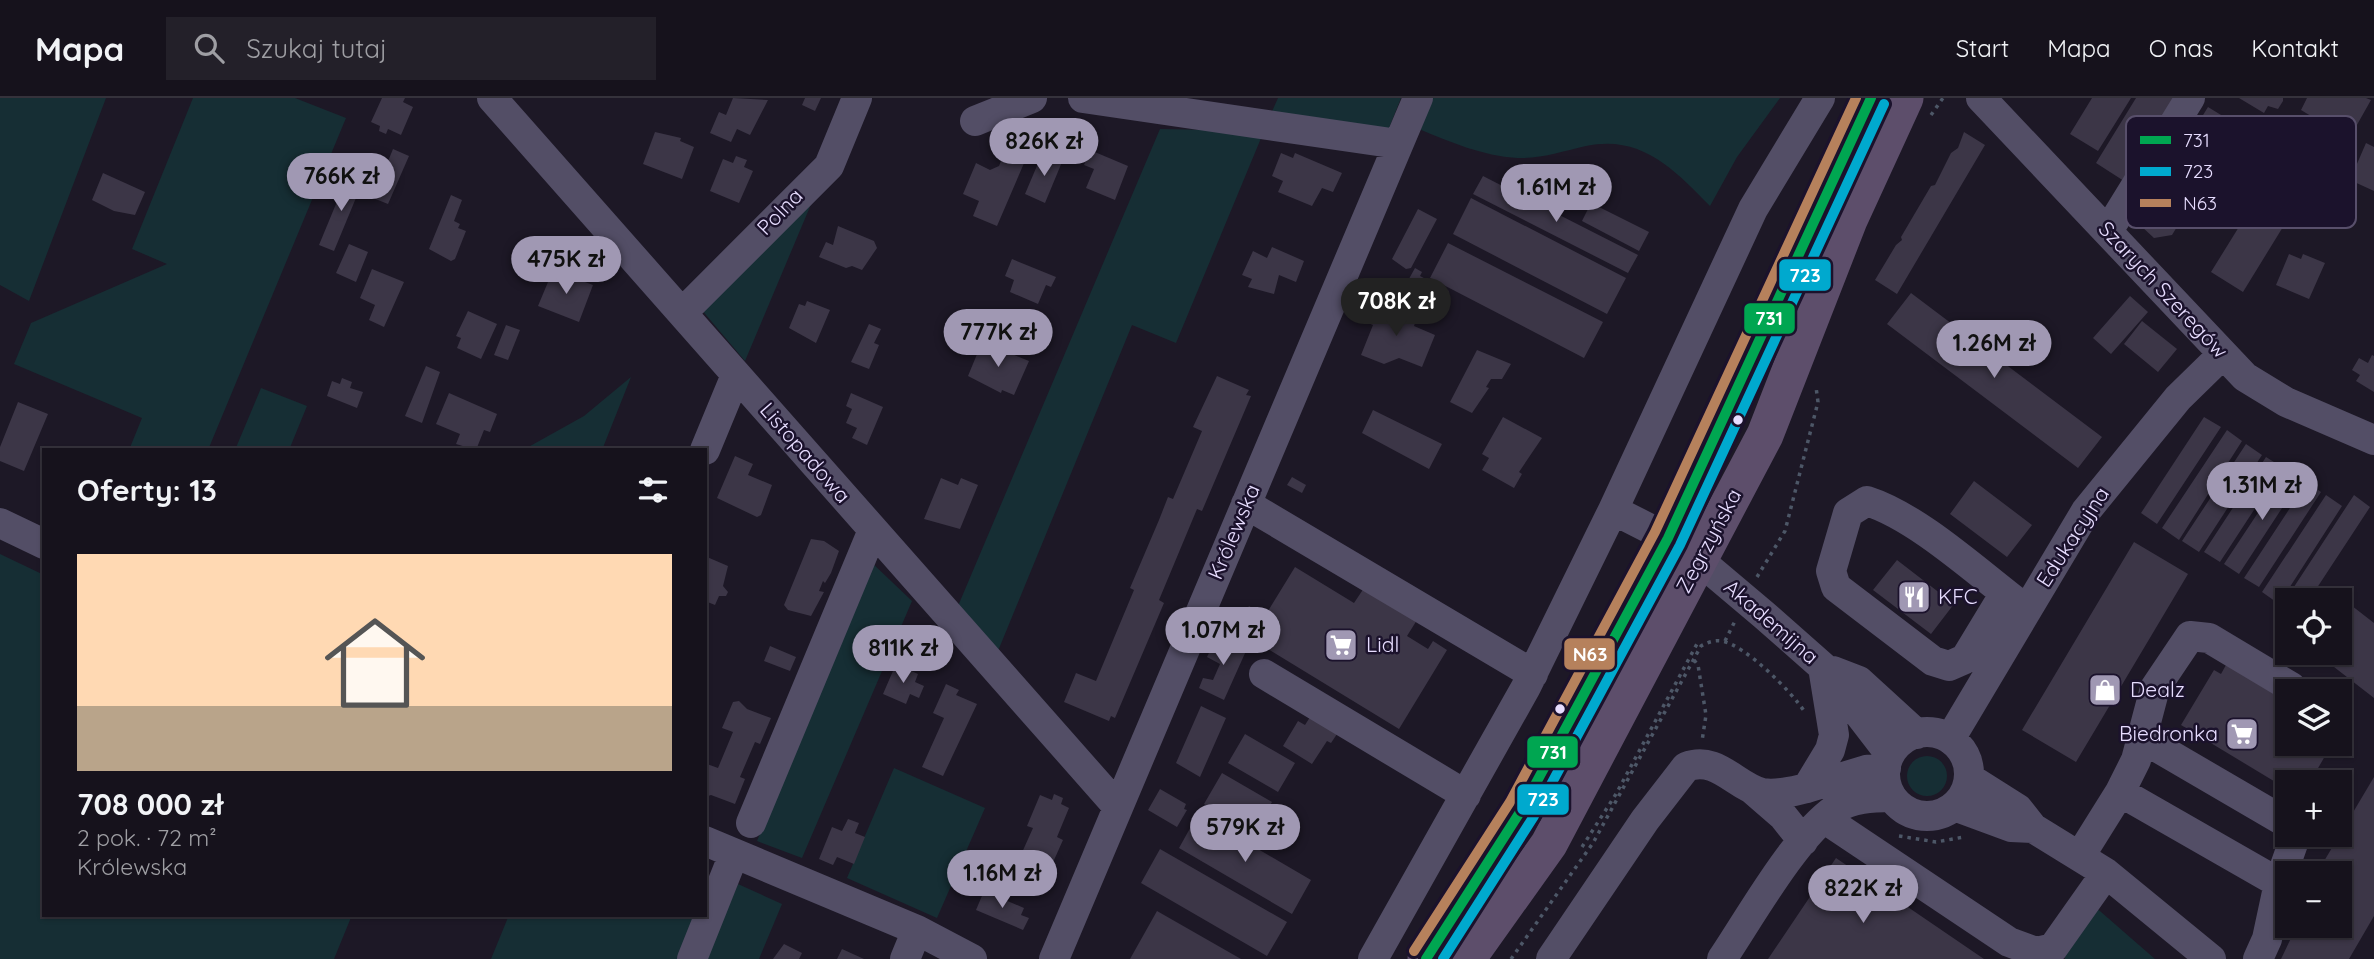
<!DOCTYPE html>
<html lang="pl">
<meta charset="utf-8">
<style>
body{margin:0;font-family:Quicksand,sans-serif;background:#232029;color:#f1f3f6;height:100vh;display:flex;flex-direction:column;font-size:26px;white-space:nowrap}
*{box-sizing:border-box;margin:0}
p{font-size:23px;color:#9e9ea3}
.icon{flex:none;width:38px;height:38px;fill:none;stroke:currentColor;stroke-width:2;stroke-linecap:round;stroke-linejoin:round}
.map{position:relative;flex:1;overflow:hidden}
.drawer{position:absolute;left:42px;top:350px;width:665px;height:469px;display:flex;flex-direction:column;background:#16121c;border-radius:0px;box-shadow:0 2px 5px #0004,0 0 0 2px #35323b}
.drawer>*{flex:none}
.buttons{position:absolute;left:2275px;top:490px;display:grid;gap:14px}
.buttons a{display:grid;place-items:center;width:77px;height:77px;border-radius:0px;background:#16121c;box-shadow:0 2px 5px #0004,0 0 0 2px #35323b;font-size:35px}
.price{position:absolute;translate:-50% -60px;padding:0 16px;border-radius:24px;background:#a098b3;color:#111;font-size:23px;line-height:46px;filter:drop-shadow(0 2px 4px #0008)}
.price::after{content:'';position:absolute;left:50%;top:42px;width:21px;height:16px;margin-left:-10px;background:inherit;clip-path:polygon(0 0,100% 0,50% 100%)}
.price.active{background:#222;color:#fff}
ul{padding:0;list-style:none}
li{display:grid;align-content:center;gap:14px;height:371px;padding:0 35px}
li span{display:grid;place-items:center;height:217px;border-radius:0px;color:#555}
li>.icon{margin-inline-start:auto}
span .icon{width:126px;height:126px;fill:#fffc;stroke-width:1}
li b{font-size:30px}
h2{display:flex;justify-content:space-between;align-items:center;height:84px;padding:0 35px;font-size:30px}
header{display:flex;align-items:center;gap:42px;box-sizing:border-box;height:98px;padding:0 35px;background:#16121c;border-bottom:2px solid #35323b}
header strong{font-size:33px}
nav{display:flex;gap:38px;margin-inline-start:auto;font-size:24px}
.search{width:490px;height:63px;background:#232029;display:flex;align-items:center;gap:18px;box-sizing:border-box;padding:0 24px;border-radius:0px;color:#9e9ea3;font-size:26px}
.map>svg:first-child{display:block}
</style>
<header>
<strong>Mapa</strong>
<div class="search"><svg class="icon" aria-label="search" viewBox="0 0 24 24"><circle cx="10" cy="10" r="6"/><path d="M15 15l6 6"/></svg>Szukaj tutaj</div>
<nav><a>Start</a><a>Mapa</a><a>O nas</a><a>Kontakt</a></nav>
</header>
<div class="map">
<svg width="2374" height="861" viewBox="0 0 2374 861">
<rect width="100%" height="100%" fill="#1d1826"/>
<path fill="#162e34" d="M 0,0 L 106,0 L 29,203 L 0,187 Z
M 193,0 L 295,0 L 346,20 L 208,352 L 129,352 L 142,320 L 14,266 L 31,225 L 167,166 L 132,151 Z
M 1278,0 L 1401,0 L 1387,35 L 1270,18 Z
M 1433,0 L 1780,0 L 1737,59 L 1710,108 C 1675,72 1641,36 1586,48 C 1564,53 1540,61 1517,60 C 1483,58 1450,44 1419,31 Z
M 1160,31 L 1264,33 L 1176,245 L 1132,227 L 998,553 L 958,508 Z
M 820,85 L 745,263 L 701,211 Z
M 631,279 L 602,352 L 523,352 L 584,318 Z
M 261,290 L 307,308 L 289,352 L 235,352 Z
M 0,456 L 44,477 L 44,817 L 352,817 L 334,861 L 0,861 Z
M 870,463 L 912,503 L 802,760 L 757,743 Z
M1907 678a20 20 0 1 1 40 0a20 20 0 1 1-40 0Z
M 894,670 L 985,710 L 937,820 L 847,780 Z
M 738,786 L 782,806 L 759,861 L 706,861 Z
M 2093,807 L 2155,861 L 2065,861 L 2065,850 Z
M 509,817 L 703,817 L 684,861 L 491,861 Z"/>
<path fill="#3c3647" d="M 382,0 L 405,0 L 403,4 L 413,9 L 401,37 L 388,31 L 386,36 L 379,33 L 380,28 L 371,24 Z
M 733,0 L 768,2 L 750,37 L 737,31 L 731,44 L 710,35 L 719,14 L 726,17 Z
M 805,0 L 821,0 L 815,13 L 802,7 Z
M 2092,0 L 2131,0 L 2098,53 L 2070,36 Z
M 2136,0 L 2174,0 L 2124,83 L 2096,65 Z
M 2239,0 L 2283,0 L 2283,3 L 2278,11 L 2268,8 L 2264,15 Z
M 2307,0 L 2366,0 L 2371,2 L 2349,41 L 2301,12 Z
M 2208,9 L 2239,28 L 2172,137 L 2154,140 L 2141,128 L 2141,118 Z
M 655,34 L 681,40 L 680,43 L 694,49 L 682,81 L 643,66 Z
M 1964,34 L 1985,47 L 1897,196 L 1875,182 L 1896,147 L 1902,142 L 1901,139 L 1931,88 L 1935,87 L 1951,55 L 1958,50 Z
M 1010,41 L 1031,49 L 997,128 L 973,118 L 979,103 L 963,96 L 976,65 L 990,72 L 999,68 Z
M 2366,45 L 2374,49 L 2374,93 L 2350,82 Z
M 393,51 L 409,58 L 388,106 L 373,100 Z
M 1090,52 L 1128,68 L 1115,102 L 1086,90 L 1094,71 L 1084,67 Z
M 1281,55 L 1293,60 L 1295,55 L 1342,75 L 1333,94 L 1322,90 L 1312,108 L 1278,94 L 1283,83 L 1272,78 Z
M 1042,56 L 1062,64 L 1045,105 L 1025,96 Z
M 736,58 L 747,62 L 744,69 L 753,73 L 739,105 L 710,93 L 723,61 L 733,65 Z
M 2281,61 L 2313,80 L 2243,194 L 2211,174 Z
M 103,75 L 145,94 L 135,117 L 114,113 L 92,102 Z
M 348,77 L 363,83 L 334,153 L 319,147 Z
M 1483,78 L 1638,157 L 1628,175 L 1473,96 Z
M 451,97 L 462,102 L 454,123 L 460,126 L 458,130 L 466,133 L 455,161 L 451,163 L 429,151 Z
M 1471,100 L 1626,180 L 1607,216 L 1453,136 Z
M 1591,105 L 1649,134 L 1639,153 L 1582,123 Z
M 1418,111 L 1437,121 L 1411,170 L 1406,171 L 1392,161 Z
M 838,128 L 874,143 L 877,150 L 862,172 L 852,168 L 846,170 L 819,159 L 826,144 L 833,147 Z
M 1448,145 L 1603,224 L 1584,260 L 1430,180 Z
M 349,146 L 368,154 L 356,184 L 336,175 Z
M 1272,149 L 1304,163 L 1296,184 L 1279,177 L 1274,196 L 1248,189 L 1252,181 L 1242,177 L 1253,153 L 1267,160 Z
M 2289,156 L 2301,161 L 2303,156 L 2325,165 L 2309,201 L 2276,187 Z
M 1012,161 L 1056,179 L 1051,189 L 1046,187 L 1038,206 L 1010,194 L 1014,182 L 1005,178 Z
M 1415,170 L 1422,174 L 1420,178 L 1449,193 L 1442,206 L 1405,188 Z
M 372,171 L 404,184 L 384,229 L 369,222 L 375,207 L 360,200 Z
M 553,172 L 593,187 L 579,224 L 538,208 Z
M 1911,195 L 2102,339 L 2078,370 L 1887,226 Z
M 2130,198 L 2148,214 L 2111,256 L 2093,240 Z
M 807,203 L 830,212 L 816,245 L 789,230 L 799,206 L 805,208 Z
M 1376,206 L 1416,222 L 1414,228 L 1435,237 L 1422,269 L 1399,260 L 1384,266 L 1361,257 L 1373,227 L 1368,225 Z
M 468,213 L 497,226 L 481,261 L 457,250 L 461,240 L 456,238 Z
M 2142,223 L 2177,251 L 2158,274 L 2124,246 Z
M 869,226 L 881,231 L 874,245 L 879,247 L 869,271 L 851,264 Z
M 506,227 L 520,232 L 508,262 L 494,257 Z
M 982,244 L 1029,263 L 1014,297 L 1002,292 L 1001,295 L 968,278 Z
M 1477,252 L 1511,266 L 1502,281 L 1491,281 L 1486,289 L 1489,290 L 1472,315 L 1450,304 Z
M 2372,257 L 2374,258 L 2374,294 L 2356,283 L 2360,277 L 2352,272 L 2359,260 L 2368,265 Z
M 426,268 L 440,274 L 422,325 L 405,318 Z
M 1217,278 L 1249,292 L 1246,297 L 1251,298 L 1202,413 L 1197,411 L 1159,502 L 1164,505 L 1115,620 L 1111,618 L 1109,623 L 1064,604 L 1076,575 L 1096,583 L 1134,492 L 1130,490 L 1159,422 L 1168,399 L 1173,401 L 1202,333 L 1193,329 Z
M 342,280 L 352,284 L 350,290 L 363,294 L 357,310 L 327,298 L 332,283 L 340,286 Z
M 449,295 L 497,316 L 490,334 L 484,332 L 476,352 L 456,346 L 460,336 L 436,326 Z
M 851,295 L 883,309 L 867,347 L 852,340 L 857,330 L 846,325 L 852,311 L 846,308 Z
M 18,304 L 48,316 L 24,373 L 0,363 L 0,349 Z
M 1373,312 L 1442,346 L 1429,371 L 1362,335 Z
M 1503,319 L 1542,340 L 1519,374 L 1522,376 L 1514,390 L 1482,372 L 1489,360 L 1482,356 Z
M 2204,319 L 2221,329 L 2157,426 L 2141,415 Z
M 2227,332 L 2242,343 L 2179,442 L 2162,430 Z
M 2246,346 L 2262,357 L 2199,454 L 2182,443 Z
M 735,358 L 753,366 L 748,377 L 772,387 L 761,417 L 757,419 L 717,400 Z
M 2266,359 L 2282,369 L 2220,464 L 2204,454 Z
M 2287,371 L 2301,381 L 2239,476 L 2224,466 Z
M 1292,379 L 1306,387 L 1302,395 L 1287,387 Z
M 941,380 L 958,387 L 961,380 L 978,387 L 960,431 L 924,421 Z
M 1974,383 L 2032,427 L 2007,459 L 1950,416 Z
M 2307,384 L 2321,394 L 2259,489 L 2244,480 Z
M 2326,397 L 2342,408 L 2279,506 L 2262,494 Z
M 2354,397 L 2370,409 L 2309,502 L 2302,502 L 2290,495 Z
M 811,441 L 824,443 L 839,453 L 831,475 L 825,485 L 823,483 L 819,493 L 824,494 L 811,518 L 788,512 L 784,507 Z
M 2134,444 L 2188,476 L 2076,664 L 2022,632 Z
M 707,459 L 728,468 L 723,488 L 728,494 L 726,498 L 719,498 L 715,507 L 705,503 Z
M 1897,462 L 1954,506 L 1931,536 L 1873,492 Z
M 1295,469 L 1354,505 L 1364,490 L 1417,522 L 1407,538 L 1428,551 L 1433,543 L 1447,552 L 1399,631 L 1235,531 L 1249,508 L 1265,518 Z
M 2329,490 L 2374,525 L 2374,600 L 2316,555 L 2340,555 L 2340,502 L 2320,502 Z
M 1218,536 L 1246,553 L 1224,602 L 1199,590 L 1203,580 L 1213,582 L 1220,566 L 1207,559 Z
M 770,548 L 796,559 L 790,573 L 764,563 Z
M 896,566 L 918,576 L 915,584 L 924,588 L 919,600 L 910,596 L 906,606 L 883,596 Z
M 2226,567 L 2287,596 L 2287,646 L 2332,646 L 2310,684 L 2287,684 L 2287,691 L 2181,627 L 2214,572 L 2221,576 Z
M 946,586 L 959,592 L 956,597 L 977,606 L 943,678 L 922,669 L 944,620 L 933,615 Z
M 739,603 L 747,611 L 771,620 L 760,646 L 755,644 L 740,679 L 745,681 L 735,706 L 711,697 L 705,699 L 705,670 L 707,666 L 718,670 L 733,634 L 722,630 L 733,604 Z
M 1201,608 L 1226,620 L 1200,679 L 1176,665 Z
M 2340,608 L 2351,615 L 2340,633 Z
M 1312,616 L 1339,633 L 1331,645 L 1327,643 L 1312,666 L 1283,648 L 1298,623 L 1305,627 Z
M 1245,636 L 1295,665 L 1278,694 L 1228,665 Z
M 1222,675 L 1272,704 L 1254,735 L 1204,706 Z
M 2374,679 L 2374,818 L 2349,861 L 2281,861 L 2293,836 L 2284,831 L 2286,828 L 2340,828 L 2340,775 L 2317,775 Z
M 1160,691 L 1186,706 L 1184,711 L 1187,712 L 1177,729 L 1148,712 Z
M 1054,696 L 1063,700 L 1061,706 L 1069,710 L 1057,739 L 1063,742 L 1050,771 L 1041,767 L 1039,774 L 1029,769 L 1031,763 L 1020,759 L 1033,730 L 1027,728 L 1040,697 L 1052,702 Z
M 1198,716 L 1311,782 L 1292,816 L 1179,750 Z
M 848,721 L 859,725 L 855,735 L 865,739 L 854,766 L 837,759 L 833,767 L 819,761 L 832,729 L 842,733 Z
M 1160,751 L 1287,824 L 1267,858 L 1141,785 Z
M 1836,760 L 1984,861 L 1768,861 Z
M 984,793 L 1024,810 L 1021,817 L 1029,820 L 1023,832 L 976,812 Z
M 1157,813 L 1241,861 L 1130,861 Z
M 784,846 L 802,855 L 799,861 L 773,861 Z
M 842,851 L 864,861 L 837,861 Z"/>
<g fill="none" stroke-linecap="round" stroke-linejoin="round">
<path stroke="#4d5767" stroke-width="3.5" stroke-dasharray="3.5 5" stroke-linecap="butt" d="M 1931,17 L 1943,0
M 1757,479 L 1785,433 L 1818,304 L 1816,289
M 1725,543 L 1735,523
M 1694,562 L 1698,567 L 1706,617 L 1702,643
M 1899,738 L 1936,744 L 1964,739
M 1582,749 L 1616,696 L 1698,544
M 1511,861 L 1593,745 L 1701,548 C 1708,544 1714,542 1722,543 C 1745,547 1792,594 1804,613"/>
<path stroke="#534e66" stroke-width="30" d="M 492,0 L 1118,709
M 1083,0 L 1398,46
M 1981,0 L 2245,279 L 2286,304 L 2374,342
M 975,23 L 1032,0
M 2108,133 L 2190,0
M 682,215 L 829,68 L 857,0
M 705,352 L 736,277
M 1246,406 L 1533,576
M 1613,412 L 1668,440 L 1700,463 L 1764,517 L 1823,569 L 1890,656
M 0,425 L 44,446
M 2005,495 L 1965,561 L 1949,568 L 1933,563 L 1836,489 L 1831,473 L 1848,415 L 1867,403 C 1920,420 1981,478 2027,512
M 1833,573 L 1859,583 L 1917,636
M 1264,576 L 1466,697
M1885 676a42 42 0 1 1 84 0a42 42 0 1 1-84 0Z
M 1950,641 L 2086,413 L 2178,300 L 2222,257
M 2143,641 L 2287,725
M 1969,680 L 2018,711 L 2033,730 L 2106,775 L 2211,861
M 1807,690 L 1866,672 L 1886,670
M 1753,692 L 1783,718 L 1803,743
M 2120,694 L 2136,662 L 2155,590 L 2190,538 L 2209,540 L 2291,589
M 1954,708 L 2011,729 L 2033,730
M 1825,721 L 2009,844 L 2036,854 L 2053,850 L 2106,775
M 751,725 L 873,432
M 705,743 L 917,832 L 972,861
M 2080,758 L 2120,694 L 2265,777 L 2279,785 L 2267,841 L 2258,861
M 2279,785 L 2296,737
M 692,861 L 734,756
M 905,861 L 917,832
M 1054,861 L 1418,0
M 1373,861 L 1526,589 L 1613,412 L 1753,111 L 1820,0
M 1551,861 L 1645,722 L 1686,669 C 1717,657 1735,688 1762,695 C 1777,698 1793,693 1807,690 L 1830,652 L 1834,637 L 1823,569
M 1722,861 C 1751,818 1794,740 1835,711 C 1852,700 1872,699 1892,699"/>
<path stroke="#5d4e6b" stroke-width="37" d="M 1426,861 L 1522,711 L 1668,440 L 1871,0
M 1467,861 L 1549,746 L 1765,337 L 1849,122 L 1905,0"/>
<defs>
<path id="bus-1" d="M 1426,861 L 1522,711 L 1668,440 L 1871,0"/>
<path id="bus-2" d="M 1443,861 L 1534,718 L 1680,447 L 1884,6"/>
<path id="bus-3" d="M 1414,853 L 1510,704 L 1655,434 L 1856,0"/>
</defs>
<use href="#bus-1" stroke="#1b122c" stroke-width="16"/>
<use href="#bus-2" stroke="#1b122c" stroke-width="16"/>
<use href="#bus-3" stroke="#1b122c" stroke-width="16"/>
<use href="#bus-1" stroke="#00a651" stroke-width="10"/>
<use href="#bus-2" stroke="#00a9ce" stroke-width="10"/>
<use href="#bus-3" stroke="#b6815c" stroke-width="10"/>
</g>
<defs>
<symbol id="restaurant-square" viewBox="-11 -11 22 22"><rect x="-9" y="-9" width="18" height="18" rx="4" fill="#a098b3" stroke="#1b122c"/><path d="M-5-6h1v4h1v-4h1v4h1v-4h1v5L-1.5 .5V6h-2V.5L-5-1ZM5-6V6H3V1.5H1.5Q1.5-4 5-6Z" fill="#fff"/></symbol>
<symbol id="supermarket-square" viewBox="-11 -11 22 22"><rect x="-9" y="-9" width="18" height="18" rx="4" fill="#a098b3" stroke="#1b122c"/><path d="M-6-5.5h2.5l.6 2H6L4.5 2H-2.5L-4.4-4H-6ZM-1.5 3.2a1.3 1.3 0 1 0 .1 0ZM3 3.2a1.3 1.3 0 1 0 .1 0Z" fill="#fff"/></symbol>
<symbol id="shop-square" viewBox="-11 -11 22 22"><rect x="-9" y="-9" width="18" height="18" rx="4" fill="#a098b3" stroke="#1b122c"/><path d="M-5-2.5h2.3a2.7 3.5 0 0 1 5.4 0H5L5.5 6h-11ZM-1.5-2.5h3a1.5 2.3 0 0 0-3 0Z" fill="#fff"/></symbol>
</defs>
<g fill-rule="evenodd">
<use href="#restaurant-square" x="1895" y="480" width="38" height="38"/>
<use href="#supermarket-square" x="1322" y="528" width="38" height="38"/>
<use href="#shop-square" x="2086" y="573" width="38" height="38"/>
<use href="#supermarket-square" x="2223" y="617" width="38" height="38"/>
</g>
<g fill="#e7ddff" stroke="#1b122c" stroke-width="2.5">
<circle cx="1738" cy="322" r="6"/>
<circle cx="1560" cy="611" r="6"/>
</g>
<g text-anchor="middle" stroke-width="5" stroke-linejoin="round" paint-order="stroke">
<g font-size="21" fill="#e7ddff" stroke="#1b122c">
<text transform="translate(780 114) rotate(-46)" y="7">Polna</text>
<text transform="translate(2163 192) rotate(47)" y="7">Szarych Szeregów</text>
<text transform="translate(805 355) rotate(49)" y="7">Listopadowa</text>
<text transform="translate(1234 434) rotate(-67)" y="7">Królewska</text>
<text transform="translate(2073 439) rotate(-57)" y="7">Edukacyjna</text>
<text transform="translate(1709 443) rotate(-62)" y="7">Zegrzyńska</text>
<text transform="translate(1771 524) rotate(41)" y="7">Akademijna</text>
</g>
<g font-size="21" fill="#e7ddff" stroke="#1b122c" text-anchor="start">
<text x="1938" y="506">KFC</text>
<text x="1366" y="554">Lidl</text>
<text x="2130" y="599">Dealz</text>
<text x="2218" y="643" text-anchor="end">Biedronka</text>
</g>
</g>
<rect x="2126" y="18" width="230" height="112" rx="10" fill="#1b122c" stroke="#584f6b" stroke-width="2"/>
<rect x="2140" y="38" width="31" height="8" fill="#00a651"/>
<rect x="2140" y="69" width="31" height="9" fill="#00a9ce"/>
<rect x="2140" y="101" width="31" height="8" fill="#b6815c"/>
<g font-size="19" fill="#e7ddff">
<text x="2183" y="49">731</text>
<text x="2183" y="80">723</text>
<text x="2183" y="112">N63</text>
</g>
<g stroke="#1b122c" stroke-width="2.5">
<rect x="1778" y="160" width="54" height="34" rx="7" fill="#00a9ce"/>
<rect x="1743" y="204" width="53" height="33" rx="7" fill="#00a651"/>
<rect x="1563" y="539" width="53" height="34" rx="7" fill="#b6815c"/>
<rect x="1526" y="637" width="53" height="34" rx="7" fill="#00a651"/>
<rect x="1516" y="685" width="54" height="33" rx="7" fill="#00a9ce"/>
</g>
<g font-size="19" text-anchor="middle" font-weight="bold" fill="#fff">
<text x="1805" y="184">723</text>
<text x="1769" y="227">731</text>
<text x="1590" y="563">N63</text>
<text x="1553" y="661">731</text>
<text x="1543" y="708">723</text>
</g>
</svg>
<div class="buttons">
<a><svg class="icon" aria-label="locate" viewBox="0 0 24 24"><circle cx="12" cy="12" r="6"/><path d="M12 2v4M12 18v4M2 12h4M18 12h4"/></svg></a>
<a><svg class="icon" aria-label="layers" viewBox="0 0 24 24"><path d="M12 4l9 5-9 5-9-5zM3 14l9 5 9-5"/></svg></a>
<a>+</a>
<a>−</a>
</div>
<b class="price" style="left:1044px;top:80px">826K zł</b>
<b class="price" style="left:341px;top:115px">766K zł</b>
<b class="price" style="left:1556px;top:126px">1.61M zł</b>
<b class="price" style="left:566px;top:198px">475K zł</b>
<b class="price active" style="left:1396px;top:240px">708K zł</b>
<b class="price" style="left:998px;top:271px">777K zł</b>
<b class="price" style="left:1994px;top:282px">1.26M zł</b>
<b class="price" style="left:2262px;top:424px">1.31M zł</b>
<b class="price" style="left:1223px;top:569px">1.07M zł</b>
<b class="price" style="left:903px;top:587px">811K zł</b>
<b class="price" style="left:1245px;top:766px">579K zł</b>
<b class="price" style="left:1002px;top:812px">1.16M zł</b>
<b class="price" style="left:1863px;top:827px">822K zł</b>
<section class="drawer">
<h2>Oferty: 13<svg class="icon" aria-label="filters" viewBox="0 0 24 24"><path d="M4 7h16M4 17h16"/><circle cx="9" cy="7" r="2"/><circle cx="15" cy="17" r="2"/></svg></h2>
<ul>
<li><span style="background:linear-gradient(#ffd9b3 70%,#b9a48a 0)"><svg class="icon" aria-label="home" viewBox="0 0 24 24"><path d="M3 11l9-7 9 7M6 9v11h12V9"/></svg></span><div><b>708 000 zł</b><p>2 pok. · 72 m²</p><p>Królewska</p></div></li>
</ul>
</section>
</div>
